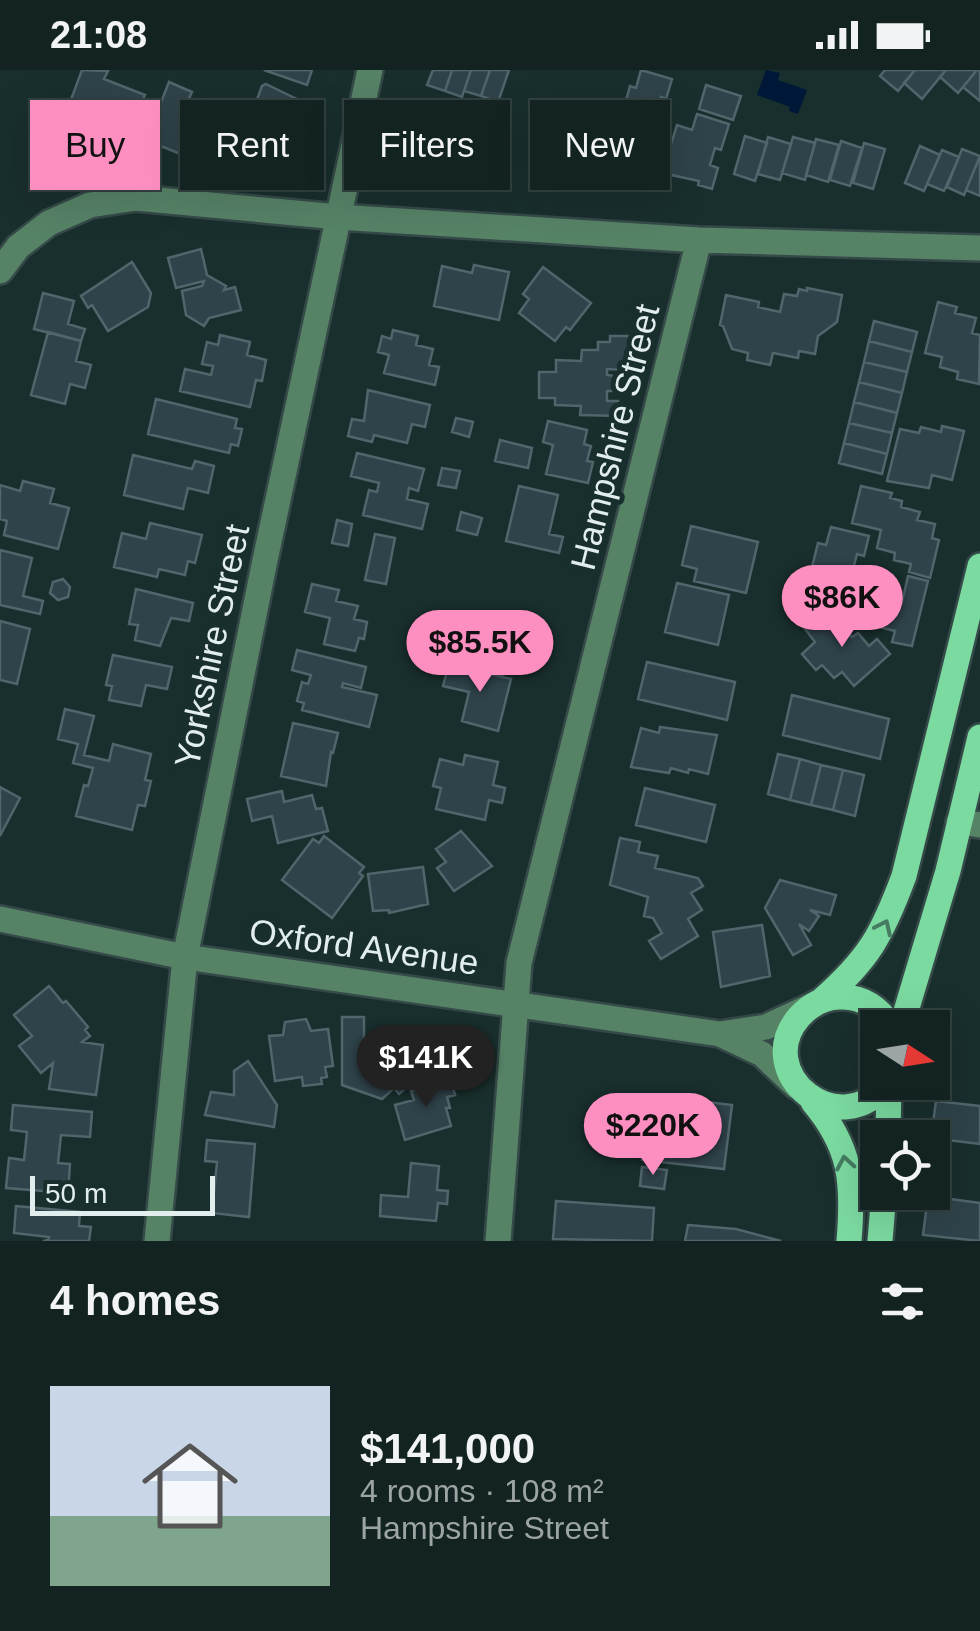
<!DOCTYPE html>
<meta charset="utf-8">
<style>
body{margin:0;font-family:Arial,sans-serif;background:#202f2f;color:#f1f3f6;height:100vh;display:flex;flex-direction:column;font-size:38px;white-space:nowrap}
*{box-sizing:border-box;margin:0}
p{font-size:32px;color:#9da4a5}
.icon{flex:none;width:55px;height:55px;fill:none;stroke:currentColor;stroke-width:2;stroke-linecap:round;stroke-linejoin:round}
.map{position:relative;height:1171px;overflow:hidden}
.sheet{display:flex;flex-direction:column;background:#132322;flex:1}
.sheet>*{flex:none}
.banner{position:absolute;left:30px;top:30px;width:920px;height:90px;display:flex;gap:20px}
.needle{width:65px;rotate:102deg}
.tools{position:absolute;left:860px;top:940px;display:grid;gap:20px}
.tools a{display:grid;place-items:center;width:90px;height:90px;border-radius:0px;background:#132322;box-shadow:0 10px 40px #0002,0 0 0 2px #324040;font-size:50px}
.scale{position:absolute;left:30px;bottom:25px;width:185px;box-sizing:border-box;padding-left:10px;border:5px solid #e1eeed;border-top:0;font-size:28px;line-height:35px;white-space:nowrap;color:#e1eeed;-webkit-text-stroke:8px #192f2d;paint-order:stroke}
.price{position:absolute;translate:-50% -85px;padding:0 22px;border-radius:35px;background:#fd8ec0;color:#111;font-size:32px;line-height:65px;filter:drop-shadow(0 2px 5px #0008)}
.price::after{content:'';position:absolute;left:50%;top:60px;width:30px;height:22px;margin-left:-15px;background:inherit;clip-path:polygon(0 0,100% 0,50% 100%)}
.price.on{background:#222;color:#fff}
ul{padding:0;list-style:none}
li{display:flex;align-items:center;gap:30px;height:250px;padding:0 50px}
li span{display:grid;place-items:center;flex:none;width:280px;height:200px;border-radius:0px;color:#555}
li>.icon{margin-inline-start:auto}
span .icon{width:120px;height:120px;fill:#fffc;stroke-width:1}
li b{font-size:42px}
h2{display:flex;justify-content:space-between;align-items:center;height:120px;padding:0 50px;font-size:42px}
.tag{padding:0 35px;border-radius:0px;background:#132322;box-shadow:0 10px 40px #0002,0 0 0 2px #324040;font-size:35px;line-height:90px}
.tag.on{background:#fd8ec0;color:#111}
.status{display:flex;justify-content:space-between;align-items:center;height:70px;padding:0 50px;background:#132322;direction:ltr}
.status svg{height:28px;fill:currentColor}
.map>svg:first-child{display:block}
</style>
<div class="status"><b>21:08</b><svg viewBox="0 0 49 12"><path d="M0 12V9h3v3zM5 12V6h3v6zM10 12V3h3v9zM15 12V0h3v12zM26 1h20v11H26zM47 4h2v5h-2z"/></svg></div>
<div class="map">
<svg width="980" height="1171" viewBox="0 0 980 1171">
<rect width="100%" height="100%" fill="#192f2d"/>
<path fill="#001837" d="M 766,0 L 780,3 L 778,10 L 807,20 L 798,44 L 789,41 L 790,37 L 757,25 Z"/>
<path fill="#2f434a" stroke="#50656c" stroke-width="2.5" d="M 82,0 L 108,1 L 104,9 L 145,25 L 125,66 L 66,43 Z
M 264,0 L 312,0 L 307,15 Z
M 433,0 L 452,0 L 445,21 L 427,15 Z
M 452,0 L 471,0 L 462,27 L 445,21 Z
M 471,0 L 490,0 L 481,26 L 464,21 Z
M 490,0 L 509,0 L 498,32 L 481,26 Z
M 641,0 L 672,9 L 666,29 L 661,27 L 654,48 L 660,50 L 648,89 L 642,88 L 639,99 L 608,89 L 613,74 L 618,75 L 628,43 L 623,41 L 630,16 L 636,18 Z
M 885,0 L 915,0 L 898,21 L 880,6 Z
M 915,0 L 946,0 L 922,29 L 904,13 Z
M 946,0 L 977,0 L 958,23 L 940,7 Z
M 977,0 L 980,0 L 980,31 L 963,17 Z
M 169,12 L 192,22 L 188,31 L 226,46 L 206,98 L 181,89 L 183,85 L 146,70 Z
M 266,14 L 303,32 L 300,38 L 305,40 L 295,67 L 290,65 L 279,94 L 239,78 L 262,16 Z
M 706,15 L 741,26 L 733,50 L 699,39 Z
M 697,44 L 729,54 L 721,80 L 715,78 L 710,95 L 718,98 L 712,119 L 698,115 L 699,111 L 662,103 L 677,55 L 692,60 Z
M 423,45 L 478,68 L 503,75 L 487,118 L 484,117 L 482,121 L 467,115 L 466,111 L 463,120 L 446,113 L 450,104 L 447,103 L 443,112 L 429,107 L 433,98 L 429,96 L 427,101 L 409,95 L 411,90 L 407,88 Z
M 745,66 L 767,73 L 755,111 L 734,104 Z
M 768,67 L 791,74 L 780,110 L 758,104 Z
M 793,67 L 815,73 L 805,110 L 782,103 Z
M 816,69 L 839,75 L 828,112 L 806,105 Z
M 841,71 L 862,78 L 850,116 L 830,110 Z
M 864,73 L 885,79 L 873,119 L 853,113 Z
M 920,76 L 940,85 L 924,121 L 905,113 Z
M 962,79 L 980,86 L 964,125 L 947,117 Z
M 942,80 L 959,87 L 944,121 L 927,114 Z
M 980,86 L 980,126 L 966,120 Z
M 201,179 L 207,205 L 226,216 L 224,220 L 235,217 L 241,240 L 209,248 L 204,256 L 186,245 L 182,221 L 202,216 L 204,211 L 176,218 L 168,188 Z
M 132,192 L 151,223 L 148,237 L 108,261 L 92,235 L 88,238 L 81,226 Z
M 474,195 L 509,202 L 499,250 L 434,236 L 442,196 L 472,203 Z
M 543,197 L 591,233 L 570,260 L 566,257 L 555,271 L 519,243 L 529,229 L 523,224 Z
M 807,218 L 842,225 L 837,252 L 818,266 L 815,284 L 799,281 L 798,288 L 773,283 L 770,295 L 747,290 L 748,283 L 732,279 L 723,256 L 720,255 L 726,225 L 759,232 L 758,237 L 780,242 L 784,224 L 797,226 L 799,219 L 807,221 Z
M 43,223 L 74,231 L 68,254 L 85,259 L 81,271 L 34,259 Z
M 938,232 L 957,237 L 955,243 L 976,248 L 972,263 L 980,265 L 979,314 L 957,309 L 958,302 L 940,297 L 942,287 L 925,283 Z
M 874,251 L 917,262 L 912,282 L 869,271 Z
M 393,260 L 418,266 L 416,275 L 433,279 L 429,295 L 439,297 L 435,315 L 384,303 L 389,285 L 378,282 L 382,266 L 391,269 Z
M 48,262 L 81,271 L 76,291 L 91,295 L 85,318 L 70,314 L 65,334 L 31,325 Z
M 220,265 L 250,272 L 247,285 L 266,290 L 262,311 L 256,310 L 250,337 L 180,321 L 185,299 L 211,305 L 213,296 L 202,294 L 207,272 L 218,275 Z
M 610,266 L 629,266 L 628,300 L 607,299 L 607,305 L 615,306 L 615,321 L 607,321 L 607,331 L 618,331 L 618,346 L 580,345 L 581,336 L 555,335 L 555,328 L 539,328 L 539,302 L 556,302 L 556,290 L 581,291 L 582,280 L 598,280 L 598,272 L 610,272 Z
M 869,271 L 912,282 L 907,302 L 864,292 Z
M 864,292 L 907,302 L 902,323 L 859,312 Z
M 859,312 L 902,323 L 897,343 L 854,332 Z
M 368,320 L 430,335 L 425,357 L 412,354 L 407,373 L 374,365 L 372,372 L 348,366 L 352,349 L 364,351 Z
M 156,329 L 237,349 L 235,358 L 242,359 L 238,376 L 231,374 L 229,383 L 148,364 Z
M 854,332 L 897,343 L 892,363 L 849,353 Z
M 456,348 L 473,352 L 469,367 L 452,362 Z
M 548,351 L 587,360 L 584,374 L 591,376 L 587,391 L 593,392 L 588,413 L 546,404 L 553,375 L 543,372 Z
M 849,353 L 892,363 L 887,384 L 844,373 Z
M 942,356 L 964,361 L 952,410 L 932,405 L 929,418 L 887,411 L 900,359 L 919,363 L 921,357 L 941,362 Z
M 500,370 L 532,378 L 528,398 L 495,391 Z
M 844,373 L 887,384 L 882,404 L 839,393 Z
M 357,383 L 424,399 L 418,421 L 409,418 L 407,429 L 428,434 L 422,459 L 363,445 L 369,420 L 377,422 L 379,413 L 351,406 Z
M 133,385 L 192,399 L 195,391 L 214,396 L 208,423 L 188,418 L 183,439 L 124,425 Z
M 442,398 L 460,401 L 456,418 L 438,415 Z
M 23,411 L 54,419 L 50,433 L 69,438 L 58,479 L 4,465 L 7,451 L 0,449 L 0,415 L 20,421 Z
M 519,416 L 558,425 L 549,464 L 563,467 L 559,483 L 506,471 Z
M 861,416 L 892,423 L 890,428 L 902,431 L 901,437 L 920,442 L 917,450 L 935,454 L 932,468 L 939,470 L 930,508 L 909,502 L 911,494 L 894,490 L 895,483 L 877,478 L 881,460 L 852,453 Z
M 461,442 L 482,448 L 477,465 L 457,460 Z
M 337,450 L 352,454 L 348,476 L 332,473 Z
M 150,453 L 202,465 L 195,493 L 188,491 L 185,505 L 159,499 L 157,507 L 114,497 L 122,463 L 146,469 Z
M 691,456 L 758,472 L 746,523 L 694,511 L 697,499 L 682,495 Z
M 831,457 L 869,466 L 864,486 L 857,484 L 847,523 L 808,513 L 818,473 L 826,475 Z
M 375,464 L 395,468 L 386,514 L 365,510 Z
M 0,480 L 32,488 L 23,526 L 43,531 L 40,544 L 0,535 Z
M 908,506 L 928,511 L 912,576 L 892,572 L 895,561 L 855,551 L 862,522 L 902,532 Z
M 63,509 L 70,517 L 68,527 L 58,530 L 50,523 L 53,512 Z
M 677,513 L 729,525 L 718,575 L 665,562 Z
M 312,514 L 339,520 L 336,531 L 358,536 L 354,549 L 367,552 L 364,569 L 359,568 L 355,581 L 324,574 L 330,548 L 305,542 Z
M 136,519 L 193,533 L 189,551 L 171,548 L 160,576 L 135,570 L 138,555 L 129,554 Z
M 829,538 L 852,567 L 858,563 L 869,576 L 877,569 L 890,584 L 854,616 L 842,602 L 834,608 L 822,595 L 816,600 L 802,584 L 815,572 L 805,559 Z
M 0,551 L 30,559 L 17,614 L 0,610 Z
M 458,556 L 520,572 L 513,598 L 505,596 L 502,607 L 449,594 Z
M 297,580 L 366,597 L 361,618 L 343,613 L 342,617 L 377,625 L 369,657 L 302,640 L 304,633 L 297,631 L 302,612 L 308,614 L 311,605 L 292,600 Z
M 113,585 L 172,597 L 167,619 L 146,615 L 141,636 L 109,630 L 112,616 L 106,615 Z
M 647,592 L 735,612 L 727,650 L 638,629 Z
M 449,594 L 511,609 L 498,661 L 462,651 L 469,622 L 443,616 Z
M 792,625 L 889,649 L 880,689 L 783,665 Z
M 65,639 L 94,646 L 84,685 L 109,691 L 113,674 L 151,684 L 145,710 L 151,711 L 145,736 L 138,735 L 132,760 L 76,746 L 84,715 L 88,716 L 93,698 L 73,693 L 78,674 L 58,669 Z
M 293,653 L 338,663 L 333,683 L 331,682 L 326,716 L 281,706 Z
M 660,657 L 717,665 L 708,704 L 689,699 L 688,703 L 671,698 L 669,703 L 631,697 L 641,658 L 659,663 Z
M 778,684 L 800,689 L 790,730 L 768,724 Z
M 465,685 L 498,692 L 493,715 L 505,718 L 502,733 L 489,730 L 485,750 L 436,739 L 441,718 L 433,716 L 440,689 L 463,695 Z
M 800,689 L 821,695 L 811,735 L 790,730 Z
M 821,695 L 843,700 L 833,740 L 811,735 Z
M 843,700 L 864,705 L 855,746 L 833,740 Z
M 0,717 L 20,728 L 0,766 Z
M 645,718 L 715,735 L 706,772 L 636,755 Z
M 282,721 L 284,732 L 312,725 L 316,739 L 322,738 L 328,761 L 278,773 L 272,746 L 252,751 L 247,729 Z
M 461,761 L 492,796 L 454,821 L 437,798 L 446,792 L 436,779 Z
M 324,766 L 364,797 L 359,803 L 363,806 L 332,848 L 282,810 L 313,769 L 319,773 Z
M 620,768 L 640,772 L 638,782 L 658,786 L 655,798 L 698,808 L 703,816 L 691,823 L 702,840 L 688,849 L 698,866 L 661,889 L 649,871 L 662,863 L 653,848 L 644,846 L 648,827 L 610,815 Z
M 423,797 L 428,834 L 389,843 L 389,840 L 373,841 L 368,804 Z
M 780,810 L 836,825 L 830,845 L 810,840 L 819,846 L 809,861 L 799,854 L 811,875 L 793,885 L 765,838 Z
M 762,855 L 770,906 L 721,917 L 713,862 Z
M 49,916 L 63,933 L 66,931 L 88,957 L 85,960 L 90,966 L 82,972 L 103,975 L 96,1025 L 49,1019 L 53,993 L 41,1003 L 19,976 L 32,966 L 14,945 Z
M 342,947 L 364,947 L 364,986 L 374,986 L 382,995 L 407,972 L 429,997 L 399,1024 L 394,1018 L 382,1029 L 342,1015 Z
M 306,949 L 311,961 L 328,959 L 333,996 L 325,997 L 327,1007 L 321,1008 L 322,1014 L 303,1016 L 302,1007 L 275,1011 L 269,966 L 283,965 L 285,952 Z
M 248,991 L 277,1035 L 274,1057 L 205,1045 L 211,1022 L 234,1025 L 234,1001 Z
M 451,1010 L 455,1025 L 447,1027 L 450,1038 L 446,1038 L 451,1056 L 405,1070 L 395,1035 L 414,1030 L 411,1021 Z
M 650,1025 L 732,1035 L 724,1099 L 642,1090 Z
M 936,1031 L 980,1036 L 980,1074 L 931,1068 Z
M 13,1035 L 92,1042 L 90,1067 L 61,1065 L 58,1093 L 70,1094 L 68,1123 L 6,1118 L 9,1088 L 24,1090 L 27,1062 L 11,1060 Z
M 207,1070 L 255,1074 L 249,1147 L 212,1143 L 217,1092 L 205,1091 Z
M 411,1093 L 439,1096 L 437,1120 L 448,1121 L 447,1134 L 438,1133 L 436,1151 L 380,1146 L 381,1125 L 408,1127 Z
M 642,1097 L 667,1100 L 664,1119 L 640,1116 Z
M 928,1126 L 980,1133 L 980,1171 L 923,1165 Z
M 556,1131 L 654,1138 L 652,1171 L 553,1169 Z
M 16,1136 L 80,1142 L 79,1156 L 91,1157 L 89,1171 L 43,1171 L 48,1170 L 49,1167 L 14,1163 Z
M 688,1155 L 736,1159 L 781,1171 L 685,1171 Z"/>
<g fill="none" stroke-linecap="round" stroke-linejoin="round">
<defs>
<path id="minor" d="M 0,201 L 18,177 L 49,153 L 90,135 L 136,128 L 338,147 L 699,170 L 980,178
M 959,752 L 980,755
M 0,849 L 185,887 L 720,964 L 766,957 L 809,937
M 720,964 L 762,984 L 796,1016
M 157,1171 L 185,887 L 264,495 L 370,0
M 498,1171 L 519,893 L 699,170"/>
<path id="major" d="M 821,931 C 869,889 882,865 904,806 L 980,496
M 901,958 L 948,801 L 980,667
M 888,1012 C 840,1076 751,1003 799,947 C 810,935 825,927 840,927 C 863,926 881,939 891,958
M 813,1032 C 851,1077 854,1112 849,1171
M 888,1068 L 889,1012
M 880,1171 L 884,1122"/>
</defs>
<use href="#minor" stroke="#354a48" stroke-width="30"/>
<use href="#major" stroke="#354a48" stroke-width="30"/>
<use href="#minor" stroke="#568266" stroke-width="25"/>
<use href="#major" stroke="#7bdaa0" stroke-width="25"/>
</g>
<defs><path id="oneway-chevron" d="M-2-3.5L2.5 0L-2 3.5" fill="none" stroke-width="1.6" stroke-linecap="round" stroke-linejoin="round" transform="scale(2.5)"/></defs>
<g stroke="#457c61">
<use href="#oneway-chevron" transform="translate(884 857) rotate(-65)"/>
<use href="#oneway-chevron" transform="translate(845 1093) rotate(-100)"/>
</g>
<g text-anchor="middle" stroke-width="10" stroke-linejoin="round" paint-order="stroke">
<g font-size="35" fill="#e1eeed" stroke="#192f2d">
<text transform="translate(615 367) rotate(-76)" y="12">Hampshire Street</text>
<text transform="translate(212 576) rotate(-78)" y="12">Yorkshire Street</text>
<text transform="translate(364 877) rotate(8)" y="12">Oxford Avenue</text>
</g>
</g>
</svg>
<div class="tools">
<a><svg class="needle" viewBox="-14 -14 28 28"><path d="M0-13l5 13h-10z" fill="#e53935"/><path d="M0 13l5-13h-10z" fill="#9da4a5"/></svg></a>
<a><svg class="icon" aria-label="locate" viewBox="0 0 24 24"><circle cx="12" cy="12" r="6"/><path d="M12 2v4M12 18v4M2 12h4M18 12h4"/></svg></a>
</div>
<div class="scale">50 m</div>
<b class="price" style="left:842px;top:580px">$86K</b>
<b class="price" style="left:480px;top:625px">$85.5K</b>
<b class="price on" style="left:426px;top:1040px">$141K</b>
<b class="price" style="left:653px;top:1108px">$220K</b>
<div class="banner">
<a class="tag on">Buy</a>
<a class="tag">Rent</a>
<a class="tag">Filters</a>
<a class="tag">New</a>
</div>
</div>
<section class="sheet">
<h2>4 homes<svg class="icon" aria-label="filters" viewBox="0 0 24 24"><path d="M4 7h16M4 17h16"/><circle cx="9" cy="7" r="2"/><circle cx="15" cy="17" r="2"/></svg></h2>
<ul>
<li><span style="background:linear-gradient(#c9d6e8 65%,#7fa58c 0)"><svg class="icon" aria-label="home" viewBox="0 0 24 24"><path d="M3 11l9-7 9 7M6 9v11h12V9"/></svg></span><div><b>$141,000</b><p>4 rooms · 108 m²</p><p>Hampshire Street</p></div></li>
</ul>
</section>
